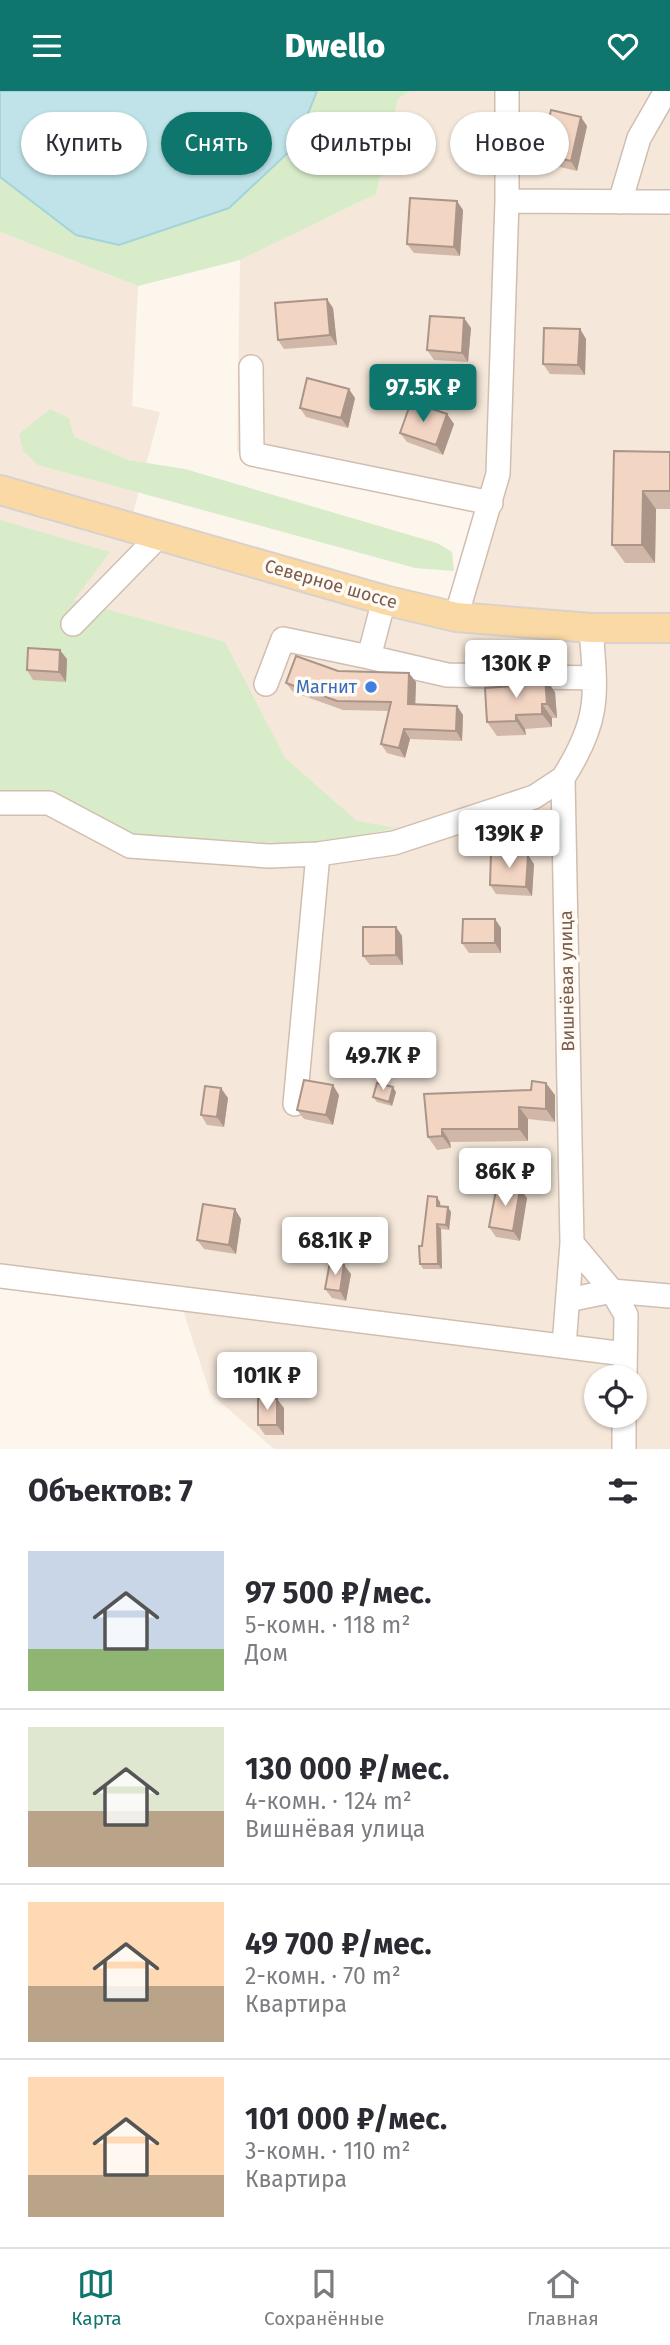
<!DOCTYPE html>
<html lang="ru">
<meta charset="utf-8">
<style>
body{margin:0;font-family:"Fira Sans",sans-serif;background:#f2f2f3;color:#2b2b33;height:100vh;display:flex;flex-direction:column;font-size:26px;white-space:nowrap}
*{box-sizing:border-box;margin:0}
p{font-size:23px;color:#7c7c81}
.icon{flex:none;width:38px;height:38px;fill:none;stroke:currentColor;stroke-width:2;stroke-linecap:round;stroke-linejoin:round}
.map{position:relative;height:1358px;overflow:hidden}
.details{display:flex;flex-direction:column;background:#fff;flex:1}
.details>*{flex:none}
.guide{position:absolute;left:21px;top:21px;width:628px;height:63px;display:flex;gap:14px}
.tools{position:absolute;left:584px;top:1274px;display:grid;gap:14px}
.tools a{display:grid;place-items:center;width:63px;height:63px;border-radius:50%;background:#fff;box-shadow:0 2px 5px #0004;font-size:35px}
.price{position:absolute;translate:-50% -60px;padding:0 16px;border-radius:7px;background:#fff;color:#222;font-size:23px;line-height:46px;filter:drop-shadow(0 2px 4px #0008)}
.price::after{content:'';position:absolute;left:50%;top:42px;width:21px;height:16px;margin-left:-10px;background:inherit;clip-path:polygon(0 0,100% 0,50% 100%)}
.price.active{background:#0f766e;color:#fff}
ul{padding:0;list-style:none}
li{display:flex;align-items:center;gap:21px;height:175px;padding:0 28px}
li+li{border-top:2px solid #e1e1e2}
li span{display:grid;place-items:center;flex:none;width:196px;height:140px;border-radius:0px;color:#555}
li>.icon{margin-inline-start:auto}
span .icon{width:84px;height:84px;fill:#fffc;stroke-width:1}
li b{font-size:30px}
h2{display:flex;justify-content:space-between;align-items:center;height:84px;padding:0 28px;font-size:30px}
.tag{padding:0 24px;border-radius:32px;background:#fff;box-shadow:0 2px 5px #0004;font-size:24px;line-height:63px}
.tag.active{background:#0f766e;color:#fff}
header{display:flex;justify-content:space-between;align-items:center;height:91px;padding:0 28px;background:#0f766e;color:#fff;font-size:32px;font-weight:800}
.tab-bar{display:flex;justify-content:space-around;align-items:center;height:98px;border-top:2px solid #e1e1e2;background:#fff;font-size:19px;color:#7c7c81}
.tab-bar a{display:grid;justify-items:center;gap:4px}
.tab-bar .active{color:#0f766e}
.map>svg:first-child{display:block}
</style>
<header><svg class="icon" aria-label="menu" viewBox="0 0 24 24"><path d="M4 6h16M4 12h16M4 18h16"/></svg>Dwello<svg class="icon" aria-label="heart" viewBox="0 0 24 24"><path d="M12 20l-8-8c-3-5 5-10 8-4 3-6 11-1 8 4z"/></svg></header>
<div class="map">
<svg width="670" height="1358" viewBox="0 0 670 1358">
<rect width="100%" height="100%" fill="#fdf6ec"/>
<path fill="#f5e8da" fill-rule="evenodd" d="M 410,0 L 670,0 L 670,1358 L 274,1358 L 210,1302 L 179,1207 L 0,1185 L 0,141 L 138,195 L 132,315 L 160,321 L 130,434 L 456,526 L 490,412 L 237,360 L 240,169 L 376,103 L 398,8 ZM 597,1286 L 635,1286 L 635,1325 L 597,1325 Z"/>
<path fill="#d8ecc9" d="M 317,0 L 410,0 L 398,8 L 376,103 L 240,169 L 138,195 L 0,141 L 0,86 L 7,90 L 295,55 Z
M 50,318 L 69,327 L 74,346 L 128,369 L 185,378 L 437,452 L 452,461 L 454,480 L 415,477 L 38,374 L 23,360 L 19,343 Z
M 0,429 L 110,461 L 74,509 L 225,551 L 285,667 L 357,730 L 396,737 L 317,754 L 135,744 L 52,706 L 0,704 Z"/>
<path fill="#bfe3e8" stroke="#a5d3da" stroke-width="2" d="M 0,0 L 317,0 L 295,55 L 229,117 L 119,154 L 76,144 L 0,86 Z"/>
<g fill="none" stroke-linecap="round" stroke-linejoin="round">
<defs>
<path id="minor" d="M 507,110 L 670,111
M 620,111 L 639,47 L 666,0
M 251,276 L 252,363 L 491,412
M 456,526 L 498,383 L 507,110 L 507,0
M 73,533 L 160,444
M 369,566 L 447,584 L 594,587
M 266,593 L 283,548 L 369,566 L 384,509
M 0,712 L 49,712 L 130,755 L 269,765 L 318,763 L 394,752 L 534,706 L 563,687
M 295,1013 L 318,763
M 572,1152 L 612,1200 L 626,1224 L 625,1286
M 0,1185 L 625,1263
M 568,1209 L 612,1200 L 670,1205
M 564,1255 L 572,1152 L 563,687 C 601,628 596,603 591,537
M 624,1358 L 624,1325"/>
<path id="major" d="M 0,399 L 384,509 L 456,526 L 591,537 L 670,537"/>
</defs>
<use href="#minor" stroke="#d1beb0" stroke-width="26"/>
<use href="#major" stroke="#dad1cd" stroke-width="32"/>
<use href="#minor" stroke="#fff" stroke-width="23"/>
<use href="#major" stroke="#fbd9a5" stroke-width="28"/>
</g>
<path fill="#d1b7a8" d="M 587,35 L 577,80 L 547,73 L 541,63 Z
M 463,119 L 460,165 L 414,162 L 407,153 Z
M 333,217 L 337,254 L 284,258 L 278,249 Z
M 464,227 L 471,237 L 468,271 L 434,269 L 427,259 Z
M 580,238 L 586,248 L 585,284 L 550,283 L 543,273 Z
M 355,307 L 348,337 L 306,326 L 300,317 Z
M 447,323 L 454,333 L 443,364 L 407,351 L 400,342 Z
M 614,360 L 670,361 L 670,418 L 656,418 L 655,472 L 625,472 L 612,454 Z
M 67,568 L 66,591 L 33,589 L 27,579 Z
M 338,580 L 416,591 L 415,613 L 457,615 L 463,624 L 462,650 L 410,648 L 405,667 L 387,662 L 381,653 L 389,620 L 343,619 L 293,601 L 286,592 Z
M 555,601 L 557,627 L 552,627 L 552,636 L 525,638 L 526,644 L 497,645 L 487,631 Z
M 534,773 L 532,805 L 496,803 L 490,794 Z
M 495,828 L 501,837 L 501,862 L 469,862 L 462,852 Z
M 396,836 L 402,845 L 403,874 L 370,874 L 363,865 Z
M 396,1001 L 392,1015 L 377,1011 L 373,1006 Z
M 424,1003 L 555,1004 L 555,1031 L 528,1028 L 528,1050 L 450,1051 L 451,1057 L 437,1059 L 428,1046 Z
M 339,1004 L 333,1034 L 304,1028 L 297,1019 Z
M 228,1007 L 224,1036 L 207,1034 L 201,1024 Z
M 520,1098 L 527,1107 L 520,1150 L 496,1146 L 489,1136 Z
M 440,1111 L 440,1115 L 451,1121 L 449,1139 L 441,1138 L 442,1178 L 423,1178 L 420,1173 Z
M 241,1128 L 236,1163 L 204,1158 L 197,1149 Z
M 344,1174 L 351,1183 L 346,1210 L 332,1207 L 325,1198 Z
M 284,1317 L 284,1344 L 265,1344 L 258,1334 Z"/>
<path fill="#aa9588" d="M 581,26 L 587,35 L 577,80 L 571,70 Z
M 457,110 L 463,119 L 460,165 L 454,156 Z
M 327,208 L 333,217 L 337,254 L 330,244 Z
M 464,227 L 471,237 L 468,271 L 462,262 Z
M 580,238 L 586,248 L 585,284 L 578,274 Z
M 349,298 L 355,307 L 348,337 L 341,327 Z
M 447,323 L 454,333 L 443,364 L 436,354 Z
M 643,400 L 656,418 L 655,472 L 642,454 Z
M 60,559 L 67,568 L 66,591 L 59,581 Z
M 409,582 L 416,591 L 415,622 L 408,613 Z
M 545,587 L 555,601 L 557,627 L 547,613 Z
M 542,613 L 552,627 L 552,636 L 542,623 Z
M 457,615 L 463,624 L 462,650 L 456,640 Z
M 516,624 L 525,638 L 526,644 L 516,630 Z
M 404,638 L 410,648 L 405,667 L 399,657 Z
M 528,764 L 534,773 L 532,805 L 526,796 Z
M 495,828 L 501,837 L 501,862 L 495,852 Z
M 396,836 L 402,845 L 403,874 L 396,864 Z
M 546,992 L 555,1004 L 555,1031 L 546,1018 Z
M 333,994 L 339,1004 L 333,1034 L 326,1024 Z
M 393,996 L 396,1001 L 392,1015 L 389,1011 Z
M 221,997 L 228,1007 L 224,1036 L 217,1026 Z
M 519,1016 L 528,1028 L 528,1050 L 519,1038 Z
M 442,1038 L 450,1051 L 451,1057 L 442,1045 Z
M 520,1098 L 527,1107 L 520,1150 L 513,1140 Z
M 437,1106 L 440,1111 L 441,1119 L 437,1115 Z
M 448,1116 L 451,1121 L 449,1139 L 446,1134 Z
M 235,1118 L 241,1128 L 236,1163 L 229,1154 Z
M 437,1133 L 441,1138 L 442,1178 L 438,1173 Z
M 344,1174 L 351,1183 L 346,1210 L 340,1200 Z
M 277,1308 L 284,1317 L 284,1344 L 277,1334 Z"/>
<path fill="#f3d5c3" stroke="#aa9588" stroke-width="2" d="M 551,19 L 581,26 L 571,70 L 541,63 Z
M 410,107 L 457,110 L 454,156 L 407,153 Z
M 327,208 L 330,244 L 278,249 L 275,212 Z
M 430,225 L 464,227 L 462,262 L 427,259 Z
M 544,237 L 580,238 L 578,274 L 543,273 Z
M 307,287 L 349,298 L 341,327 L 300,317 Z
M 411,311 L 447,323 L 436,354 L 400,342 Z
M 614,360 L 670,361 L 670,400 L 643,400 L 642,454 L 612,454 Z
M 28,557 L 60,559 L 59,581 L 27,579 Z
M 296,565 L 338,580 L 409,582 L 408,613 L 457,615 L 456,640 L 404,638 L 399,657 L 381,653 L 391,611 L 337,610 L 286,592 Z
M 545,587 L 547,613 L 542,613 L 542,623 L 516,624 L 516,630 L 487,631 L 485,597 L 514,595 L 513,589 Z
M 491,762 L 528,764 L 526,796 L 490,794 Z
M 463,828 L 495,828 L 495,852 L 462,852 Z
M 363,836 L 396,836 L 396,864 L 363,865 Z
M 304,989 L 333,994 L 326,1024 L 297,1019 Z
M 532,990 L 546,992 L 546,1018 L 519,1016 L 519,1038 L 442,1038 L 442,1045 L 428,1046 L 424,1003 L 531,999 Z
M 377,992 L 393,996 L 389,1011 L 373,1006 Z
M 205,995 L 221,997 L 217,1026 L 201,1024 Z
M 497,1094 L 520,1098 L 513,1140 L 489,1136 Z
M 428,1105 L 437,1106 L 437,1115 L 448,1116 L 446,1134 L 437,1133 L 438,1173 L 420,1173 L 419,1155 L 422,1155 Z
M 203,1113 L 235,1118 L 229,1154 L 197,1149 Z
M 330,1171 L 344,1174 L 340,1200 L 325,1198 Z
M 258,1307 L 277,1308 L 277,1334 L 258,1334 Z"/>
<circle fill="#3f7fe0" stroke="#fffaf3" stroke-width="2.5" cx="371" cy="596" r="7"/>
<g text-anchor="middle" stroke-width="7" stroke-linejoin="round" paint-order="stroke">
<g font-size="18" fill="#7a5c4d" stroke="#fffaf3">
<text transform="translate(331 493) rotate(16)" y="6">Северное шоссе</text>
<text transform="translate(567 890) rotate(-91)" y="6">Вишнёвая улица</text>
</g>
<g font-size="18" fill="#366cbe" stroke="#fffaf3" text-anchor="end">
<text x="357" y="602">Магнит</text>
</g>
</g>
</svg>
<div class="tools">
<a><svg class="icon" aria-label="locate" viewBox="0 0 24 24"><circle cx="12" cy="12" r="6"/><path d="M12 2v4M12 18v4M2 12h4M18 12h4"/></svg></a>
</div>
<b class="price active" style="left:423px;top:333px">97.5K ₽</b>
<b class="price" style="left:516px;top:609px">130K ₽</b>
<b class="price" style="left:509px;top:779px">139K ₽</b>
<b class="price" style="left:383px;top:1001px">49.7K ₽</b>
<b class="price" style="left:505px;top:1117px">86K ₽</b>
<b class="price" style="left:335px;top:1186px">68.1K ₽</b>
<b class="price" style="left:267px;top:1321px">101K ₽</b>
<div class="guide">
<a class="tag">Купить</a>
<a class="tag active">Снять</a>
<a class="tag">Фильтры</a>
<a class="tag">Новое</a>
</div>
</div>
<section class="details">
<h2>Объектов: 7<svg class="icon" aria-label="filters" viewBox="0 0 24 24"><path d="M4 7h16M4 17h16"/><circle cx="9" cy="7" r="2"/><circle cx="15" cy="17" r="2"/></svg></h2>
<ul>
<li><span style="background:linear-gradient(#c9d6e8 70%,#8fb573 0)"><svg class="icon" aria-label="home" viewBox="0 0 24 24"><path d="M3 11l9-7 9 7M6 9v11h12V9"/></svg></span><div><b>97 500 ₽/мес.</b><p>5-комн. · 118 m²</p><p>Дом</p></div></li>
<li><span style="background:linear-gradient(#dfe7d0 60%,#b9a48a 0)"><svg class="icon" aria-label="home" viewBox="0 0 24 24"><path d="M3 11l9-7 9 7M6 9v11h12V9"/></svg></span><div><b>130 000 ₽/мес.</b><p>4-комн. · 124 m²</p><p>Вишнёвая улица</p></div></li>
<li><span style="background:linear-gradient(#ffd9b3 60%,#b9a48a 0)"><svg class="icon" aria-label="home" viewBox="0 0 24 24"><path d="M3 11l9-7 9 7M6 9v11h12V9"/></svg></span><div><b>49 700 ₽/мес.</b><p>2-комн. · 70 m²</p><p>Квартира</p></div></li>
<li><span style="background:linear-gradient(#ffd9b3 70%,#b9a48a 0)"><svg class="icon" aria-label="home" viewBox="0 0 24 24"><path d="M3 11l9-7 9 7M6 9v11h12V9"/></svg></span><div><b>101 000 ₽/мес.</b><p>3-комн. · 110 m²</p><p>Квартира</p></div></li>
</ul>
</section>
<nav class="tab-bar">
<a class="active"><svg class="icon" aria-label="map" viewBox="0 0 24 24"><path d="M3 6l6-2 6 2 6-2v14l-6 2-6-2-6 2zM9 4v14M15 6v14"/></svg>Карта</a>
<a><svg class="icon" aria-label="saved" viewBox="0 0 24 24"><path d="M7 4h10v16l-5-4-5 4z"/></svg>Сохранённые</a>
<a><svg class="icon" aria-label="home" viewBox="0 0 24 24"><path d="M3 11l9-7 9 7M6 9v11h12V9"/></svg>Главная</a>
</nav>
